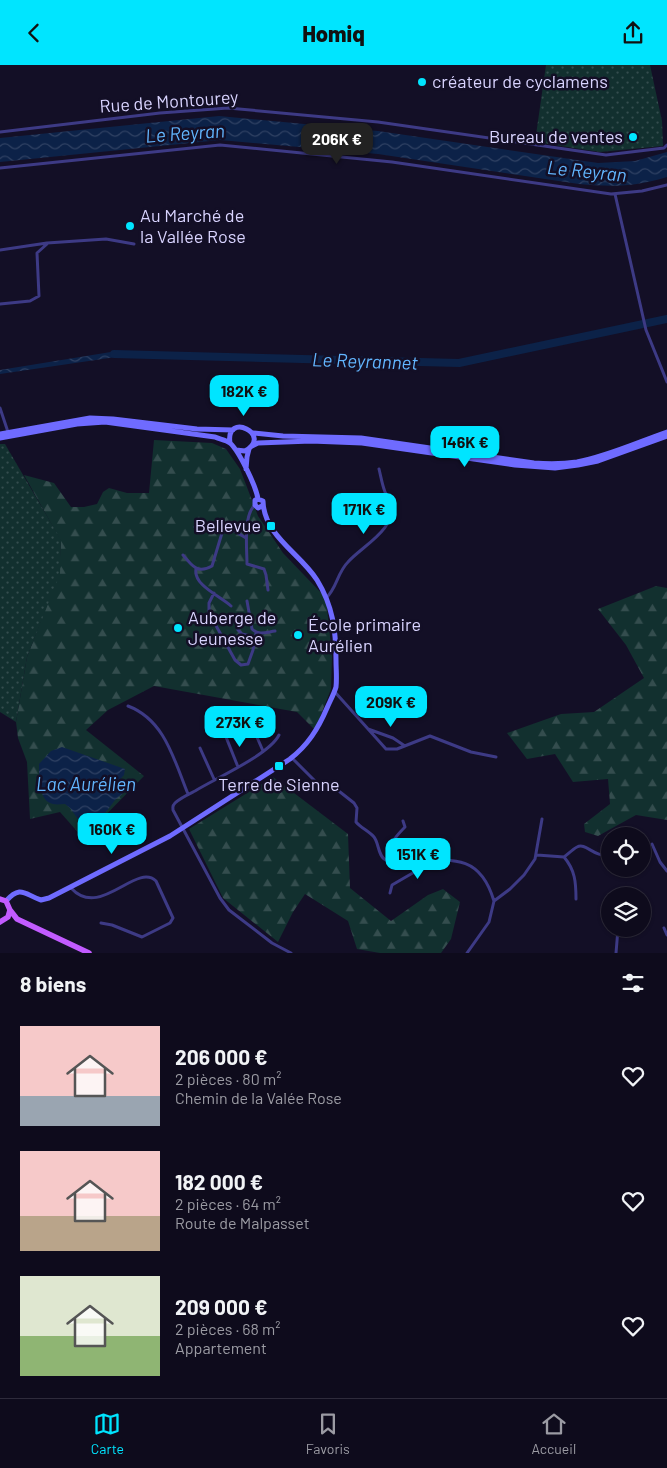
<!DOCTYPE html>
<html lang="fr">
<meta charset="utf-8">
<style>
body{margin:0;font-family:Barlow,sans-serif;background:#1c1929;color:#f1f3f6;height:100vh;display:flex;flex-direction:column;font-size:19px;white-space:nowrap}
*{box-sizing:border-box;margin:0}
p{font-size:16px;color:#9b9ba3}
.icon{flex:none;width:28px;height:28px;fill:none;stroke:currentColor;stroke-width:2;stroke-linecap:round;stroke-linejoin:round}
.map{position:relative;height:888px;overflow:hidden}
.drawer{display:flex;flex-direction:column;background:#0e0b1c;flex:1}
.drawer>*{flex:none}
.fabs{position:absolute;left:601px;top:762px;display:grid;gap:10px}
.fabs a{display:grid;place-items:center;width:50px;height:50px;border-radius:50%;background:#0e0b1c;box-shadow:0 1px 4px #0004,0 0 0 1px #2e2b3b;font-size:25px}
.price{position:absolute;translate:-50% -42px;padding:0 11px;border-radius:10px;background:#00e5ff;color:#111;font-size:16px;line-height:32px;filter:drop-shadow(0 1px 2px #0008)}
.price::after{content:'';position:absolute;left:50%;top:30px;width:15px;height:11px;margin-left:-8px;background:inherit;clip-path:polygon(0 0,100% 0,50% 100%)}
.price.on{background:#222;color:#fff}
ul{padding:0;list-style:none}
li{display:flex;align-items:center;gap:15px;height:125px;padding:0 20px}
li span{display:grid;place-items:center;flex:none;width:140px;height:100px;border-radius:0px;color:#555}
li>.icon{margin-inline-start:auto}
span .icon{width:60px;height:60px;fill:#fffc;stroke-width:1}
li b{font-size:21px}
h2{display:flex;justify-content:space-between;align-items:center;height:60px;padding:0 20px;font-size:21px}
header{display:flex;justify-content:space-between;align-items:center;height:65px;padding:0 20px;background:#00e5ff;color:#111;font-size:22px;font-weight:800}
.tabs{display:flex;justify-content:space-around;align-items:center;height:70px;border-top:1px solid #2e2b3b;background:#0e0b1c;font-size:14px;color:#9b9ba3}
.tabs a{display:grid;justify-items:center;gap:2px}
.tabs .on{color:#00e5ff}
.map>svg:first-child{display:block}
</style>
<header><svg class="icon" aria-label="back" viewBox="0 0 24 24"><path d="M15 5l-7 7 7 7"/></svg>Homiq<svg class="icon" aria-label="share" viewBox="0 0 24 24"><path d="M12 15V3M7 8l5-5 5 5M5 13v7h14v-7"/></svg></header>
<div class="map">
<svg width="667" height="888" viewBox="0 0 667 888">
<defs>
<pattern id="forest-firs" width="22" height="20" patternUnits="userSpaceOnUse" patternTransform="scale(1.25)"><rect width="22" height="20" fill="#12302f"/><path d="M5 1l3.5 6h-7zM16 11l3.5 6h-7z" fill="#344d4e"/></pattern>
<pattern id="park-dots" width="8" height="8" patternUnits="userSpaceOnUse" patternTransform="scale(1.25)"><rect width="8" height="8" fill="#12302f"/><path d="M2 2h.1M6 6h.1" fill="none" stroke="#344d4e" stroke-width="1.8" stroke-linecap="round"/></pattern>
<pattern id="water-waves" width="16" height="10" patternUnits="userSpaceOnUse" patternTransform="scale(1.25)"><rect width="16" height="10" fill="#0c2248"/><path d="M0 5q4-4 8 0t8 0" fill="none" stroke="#2f4163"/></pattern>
</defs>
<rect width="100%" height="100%" fill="#130f26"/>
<path fill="url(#forest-firs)" d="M 154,375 L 212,378 L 226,384 L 240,404 L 258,451 L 283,488 L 326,533 L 332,591 L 331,624 L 315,665 L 297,647 L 154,621 L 108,645 L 86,665 L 144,711 L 83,773 L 60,747 L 30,754 L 27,697 L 18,673 L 16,657 L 27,592 L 59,509 L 61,476 L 24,410 L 54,418 L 71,442 L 84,442 L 97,439 L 103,427 L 109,423 L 127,428 L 149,428 Z
M 656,521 L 667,523 L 667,755 L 636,750 L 598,771 L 585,767 L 584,759 L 610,739 L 608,714 L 573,717 L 555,689 L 527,694 L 507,668 L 561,649 L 594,647 L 644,613 L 626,580 L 598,544 Z
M 273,712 L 348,769 L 350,823 L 391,856 L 428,830 L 443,824 L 460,837 L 451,874 L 441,888 L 380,888 L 357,884 L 348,856 L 305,829 L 293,847 L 278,877 L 223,833 L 189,764 Z"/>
<path fill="url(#park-dots)" d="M 546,0 L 650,0 L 662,56 L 663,81 L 600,87 L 535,77 Z
M 0,379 L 5,379 L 61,475 L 60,509 L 27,592 L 16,657 L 0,647 Z"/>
<path fill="#12302f" d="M 550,67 L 579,72 L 577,81 L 549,76 Z"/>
<path fill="url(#water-waves)" d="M 219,51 L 378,66 L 598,98 L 635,96 L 667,87 L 667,112 C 635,122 612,122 579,119 L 378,89 L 220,75 L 0,97 L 0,73 Z
M 117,286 L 123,288 L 123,291 L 0,309 L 0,305 Z
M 62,682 L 125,704 L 124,710 L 115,720 L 121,721 L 126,726 L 115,735 L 106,747 L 83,761 L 70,743 L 65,739 C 61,739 57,740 53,739 C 38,736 39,711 39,699 L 51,686 Z"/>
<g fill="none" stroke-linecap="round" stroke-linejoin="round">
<path stroke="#0c2248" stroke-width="8" d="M 114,289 L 459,298 L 667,254"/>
<path stroke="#3d3a85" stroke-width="3" d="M 0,67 L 160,48 L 228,43 L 378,57 L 606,90 L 664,83 L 667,80
M 0,103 L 220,80 L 392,97 L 611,129 L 642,126 L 667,120
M 615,129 L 646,265 L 667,317
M 0,185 L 47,178 L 106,174 L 134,179
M 0,239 L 30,236 L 39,231 L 37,188 L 47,179
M 0,343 L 8,367
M 255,440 C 243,450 247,484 247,499 L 264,504 L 266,510 L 268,525
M 195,462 L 218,461 L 225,466
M 183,490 C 192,501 198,509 212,501 L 222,468 L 227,464 L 231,464 L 246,473
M 196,504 C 193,520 220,531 231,541
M 214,528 L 209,538 L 209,548 L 235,595 L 241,600 L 248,599 L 253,585 L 256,568
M 326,533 C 337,523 337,508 348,497 C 362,481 399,463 390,437 C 389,433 387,430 385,427 C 382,419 381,412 379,404
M 247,536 L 252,564 C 259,571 267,567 275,566
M 238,565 L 242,569 L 255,572
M 334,626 L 386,684 L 397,684 L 430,671 L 471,687 L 496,692
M 128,641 C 165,655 174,695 188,729
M 249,662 L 253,663 L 263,686
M 368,664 L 393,673 L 405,681
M 279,670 C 269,690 216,713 195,726 C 189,729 180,733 175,738 C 172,741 173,741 173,745 L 220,833 L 229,845 L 272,878 L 291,888
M 226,672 L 238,702
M 200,683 L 214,714
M 292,693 L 320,721 L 323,723 L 335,723 L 354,738 L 357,743 L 356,757 C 361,763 369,766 374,772 C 379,778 378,792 386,795 C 392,799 405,797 412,797 C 453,794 480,789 494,836
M 652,779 L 660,797 L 667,806
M 537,790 L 564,792 C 568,789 573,784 577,782 C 586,777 594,793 610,790
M 564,792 C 575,805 576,817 576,834
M 395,797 C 389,778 392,775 405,762 L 403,756
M 71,823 C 100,855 136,797 156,816 L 173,853 L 170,858 L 142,872 L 112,860 L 101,858
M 390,828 L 392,820 L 423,802 L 428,796
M 664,863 L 667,870
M 467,888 L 489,857 L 494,836 L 510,824 L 524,810 L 535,794 L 542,754
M 616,888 L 618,864"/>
<path stroke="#6f6bff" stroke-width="5" d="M 253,368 L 283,371 L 361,373 L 534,398 C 548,399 563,399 577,397 C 608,391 638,377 667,367
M 0,369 L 90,353 L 113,354 L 197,364 L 233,365
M 0,373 L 77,359 L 105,357 L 215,372 C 219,374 226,375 230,378 C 239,386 256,421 258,434
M 230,378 C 225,346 274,370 245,386 L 236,385
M 252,381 L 258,378 L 311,376 L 362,378 L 515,400 L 555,403 L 578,400 L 598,396 L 667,371
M 246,404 L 247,392 L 249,384
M 258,434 L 255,435 L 255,440 L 258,443 L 262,441
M 6,836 C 21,819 25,830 41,835 L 49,833 L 170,771 L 290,694 C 308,680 318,664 327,643 C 330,636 334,629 336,622 C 337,613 336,604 336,595 C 336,566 333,541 317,515 C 300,488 264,471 263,436 L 258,434"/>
<path stroke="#c25bff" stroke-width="5.5" d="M 0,834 L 6,836 L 10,845 L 8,852 L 0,857
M 10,845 L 17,854 L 89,888"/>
</g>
<g fill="#00e5ff" stroke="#130f26" stroke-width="2">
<circle cx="422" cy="17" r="5"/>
<circle cx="633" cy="72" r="5"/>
<circle cx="130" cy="161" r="5"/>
<rect x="266" y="456" width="10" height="10" rx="2.5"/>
<circle cx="178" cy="563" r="5"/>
<circle cx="298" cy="570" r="5"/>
<rect x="274" y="696" width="10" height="10" rx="2.5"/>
</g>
<g text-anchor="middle" stroke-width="5" stroke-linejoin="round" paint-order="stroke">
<g font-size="18" fill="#d9d4ff" stroke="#130f26" text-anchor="start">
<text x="432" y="23">créateur de cyclamens</text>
<text x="623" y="78" text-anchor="end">Bureau de ventes</text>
<text x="140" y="157">Au Marché de<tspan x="140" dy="21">la Vallée Rose</tspan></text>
<text x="261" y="467" text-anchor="end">Bellevue</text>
<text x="188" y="559">Auberge de<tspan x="188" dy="21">Jeunesse</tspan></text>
<text x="308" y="566">École primaire<tspan x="308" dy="21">Aurélien</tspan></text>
<text x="279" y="726" text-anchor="middle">Terre de Sienne</text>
</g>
<g font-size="18" fill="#d9d4ff" stroke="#130f26">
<text transform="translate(169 37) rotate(-4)" y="6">Rue de Montourey</text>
</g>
<g font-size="19" font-style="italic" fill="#62b6ff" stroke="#130f26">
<text transform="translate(185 68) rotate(-4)" y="7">Le Reyran</text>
<text transform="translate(587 106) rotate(6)" y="7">Le Reyran</text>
<text transform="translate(365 296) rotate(2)" y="7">Le Reyrannet</text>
<text x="86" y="726">Lac Aurélien</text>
</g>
</g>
</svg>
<div class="fabs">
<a><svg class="icon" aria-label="locate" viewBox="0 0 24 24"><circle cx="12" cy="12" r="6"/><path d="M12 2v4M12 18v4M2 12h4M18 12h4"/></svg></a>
<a><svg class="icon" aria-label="layers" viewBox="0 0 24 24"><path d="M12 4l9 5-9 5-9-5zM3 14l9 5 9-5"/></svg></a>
</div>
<b class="price on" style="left:337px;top:100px">206K €</b>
<b class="price" style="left:244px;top:352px">182K €</b>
<b class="price" style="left:465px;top:403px">146K €</b>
<b class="price" style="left:364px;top:470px">171K €</b>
<b class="price" style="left:391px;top:663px">209K €</b>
<b class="price" style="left:240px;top:683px">273K €</b>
<b class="price" style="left:112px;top:790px">160K €</b>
<b class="price" style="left:418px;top:815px">151K €</b>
</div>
<section class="drawer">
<h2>8 biens<svg class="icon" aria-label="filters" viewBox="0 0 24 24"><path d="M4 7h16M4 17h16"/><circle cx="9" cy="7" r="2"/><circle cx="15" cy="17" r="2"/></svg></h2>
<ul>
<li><span style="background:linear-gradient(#f6c9c9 70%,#9aa5b1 0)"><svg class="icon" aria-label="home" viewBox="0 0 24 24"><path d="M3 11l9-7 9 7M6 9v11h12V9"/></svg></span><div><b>206 000 €</b><p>2 pièces · 80 m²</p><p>Chemin de la Valée Rose</p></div><svg class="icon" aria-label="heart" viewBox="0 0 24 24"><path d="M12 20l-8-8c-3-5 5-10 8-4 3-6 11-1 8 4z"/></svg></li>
<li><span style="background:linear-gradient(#f6c9c9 65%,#b9a48a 0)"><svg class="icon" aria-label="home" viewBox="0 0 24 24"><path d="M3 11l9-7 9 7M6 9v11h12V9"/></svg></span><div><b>182 000 €</b><p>2 pièces · 64 m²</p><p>Route de Malpasset</p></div><svg class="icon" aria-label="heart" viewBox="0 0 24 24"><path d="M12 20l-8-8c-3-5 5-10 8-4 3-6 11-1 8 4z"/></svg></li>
<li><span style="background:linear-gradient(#dfe7d0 60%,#8fb573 0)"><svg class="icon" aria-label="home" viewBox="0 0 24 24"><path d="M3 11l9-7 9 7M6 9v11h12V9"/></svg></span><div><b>209 000 €</b><p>2 pièces · 68 m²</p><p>Appartement</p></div><svg class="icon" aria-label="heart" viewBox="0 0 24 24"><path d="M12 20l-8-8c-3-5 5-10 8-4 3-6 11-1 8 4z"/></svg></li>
</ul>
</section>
<nav class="tabs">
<a class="on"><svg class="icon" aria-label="map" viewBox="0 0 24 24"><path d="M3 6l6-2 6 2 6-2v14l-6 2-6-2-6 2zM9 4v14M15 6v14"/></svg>Carte</a>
<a><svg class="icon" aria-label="saved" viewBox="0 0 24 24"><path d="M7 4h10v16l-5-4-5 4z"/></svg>Favoris</a>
<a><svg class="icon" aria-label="home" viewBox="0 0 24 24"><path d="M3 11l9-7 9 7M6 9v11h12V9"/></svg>Accueil</a>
</nav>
